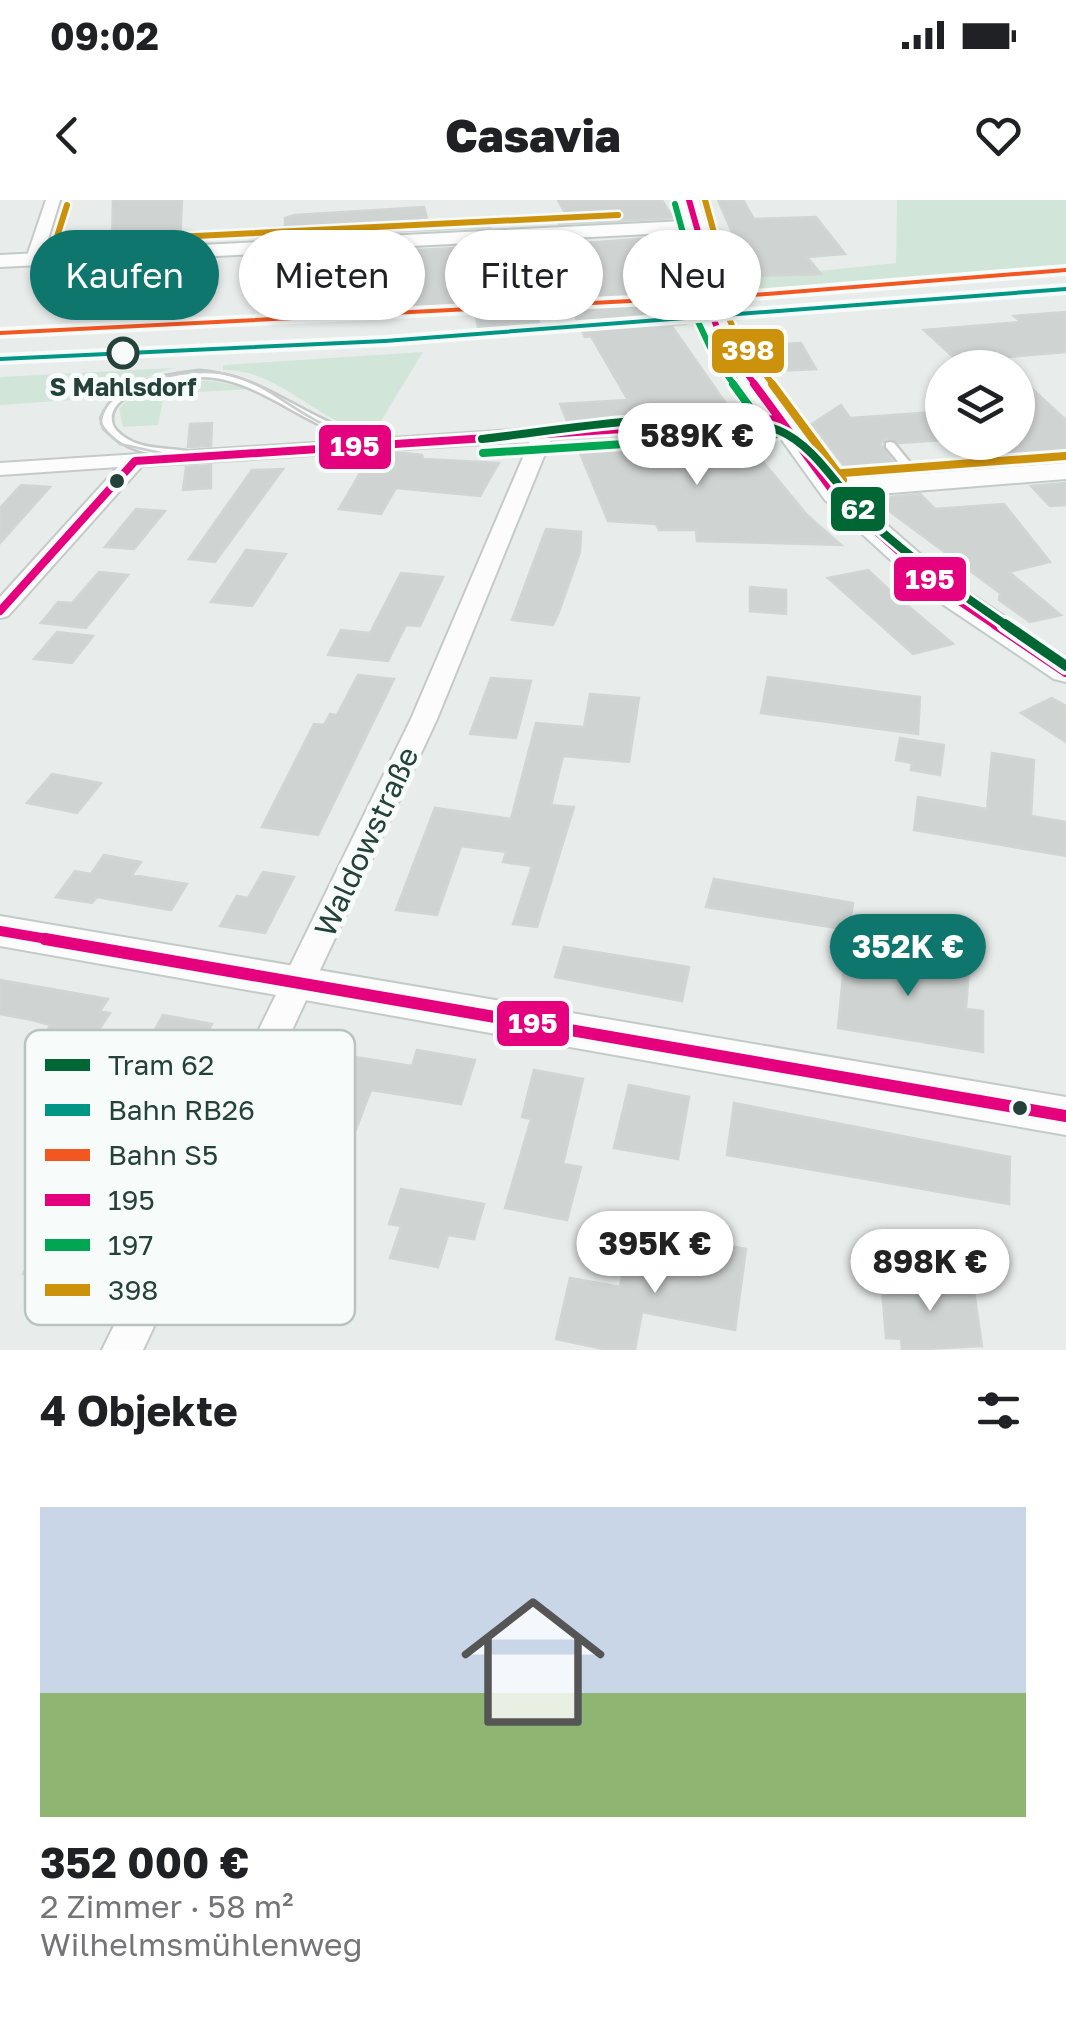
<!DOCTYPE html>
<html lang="de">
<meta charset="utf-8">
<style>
body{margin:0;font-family:"Golos Text",sans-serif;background:#f6f6f6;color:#202124;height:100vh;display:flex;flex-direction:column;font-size:38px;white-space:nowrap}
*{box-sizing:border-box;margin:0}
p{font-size:32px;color:#757577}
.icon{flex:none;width:55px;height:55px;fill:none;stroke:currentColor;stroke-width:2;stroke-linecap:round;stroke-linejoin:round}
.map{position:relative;height:1150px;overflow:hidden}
.drawer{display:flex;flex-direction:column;background:#fff;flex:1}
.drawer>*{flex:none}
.guide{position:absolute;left:30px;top:30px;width:1008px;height:90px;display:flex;gap:20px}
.tools{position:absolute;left:925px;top:150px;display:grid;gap:20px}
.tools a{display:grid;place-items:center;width:110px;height:110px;border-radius:50%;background:#fff;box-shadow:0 2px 8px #0004;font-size:50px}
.price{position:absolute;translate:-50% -85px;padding:0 22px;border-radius:35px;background:#fff;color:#222;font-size:32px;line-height:65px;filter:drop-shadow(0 2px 5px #0008)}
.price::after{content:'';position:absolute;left:50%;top:60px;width:30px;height:22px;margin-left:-15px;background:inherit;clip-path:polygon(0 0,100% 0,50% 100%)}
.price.selected{background:#0f766e;color:#fff}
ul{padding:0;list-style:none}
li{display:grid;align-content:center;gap:20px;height:530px;padding:0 40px}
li+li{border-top:2px solid #e0e0e0}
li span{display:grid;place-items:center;height:310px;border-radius:0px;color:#555}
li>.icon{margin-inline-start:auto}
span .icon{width:180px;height:180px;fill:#fffc;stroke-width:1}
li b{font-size:42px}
h2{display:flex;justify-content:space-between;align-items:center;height:120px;padding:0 40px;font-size:42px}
.tag{padding:0 35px;border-radius:45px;background:#fff;box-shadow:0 2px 8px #0004;font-size:35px;line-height:90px}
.tag.selected{background:#0f766e;color:#fff}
.status{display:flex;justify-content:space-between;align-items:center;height:70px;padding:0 50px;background:#fff;direction:ltr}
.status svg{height:28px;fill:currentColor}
header{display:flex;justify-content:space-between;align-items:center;height:130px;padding:0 40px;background:#fff;font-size:45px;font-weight:800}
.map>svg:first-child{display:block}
</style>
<div class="status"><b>09:02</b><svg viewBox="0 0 49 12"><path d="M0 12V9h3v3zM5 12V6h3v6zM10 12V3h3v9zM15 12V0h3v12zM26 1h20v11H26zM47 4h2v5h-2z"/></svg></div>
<header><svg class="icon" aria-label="back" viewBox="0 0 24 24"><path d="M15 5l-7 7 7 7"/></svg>Casavia<svg class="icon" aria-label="heart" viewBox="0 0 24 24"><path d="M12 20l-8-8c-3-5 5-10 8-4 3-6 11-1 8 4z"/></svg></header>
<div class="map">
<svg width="1066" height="1150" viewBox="0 0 1066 1150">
<rect width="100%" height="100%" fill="#e8edeb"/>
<path fill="#d1e6d8" d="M 897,0 L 1066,0 L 1066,66 L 760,90 L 753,78 L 896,63 Z
M 315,51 L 320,96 L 276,98 L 273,53 Z
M 423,152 L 373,234 C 318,224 280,169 223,170 L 223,165 Z
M 173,168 L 118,187 L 101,198 L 0,205 L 0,177 Z
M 213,181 L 251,189 L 164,194 L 158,225 L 123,227 L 119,209 C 142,183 180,180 213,181 Z"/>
<path fill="#cfd4d2" stroke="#d1d6d4" stroke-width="2.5" d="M 113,0 L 182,0 L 180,42 L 112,46 Z
M 558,0 L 662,0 L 673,18 L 559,24 L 556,18 L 567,17 Z
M 718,0 L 743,0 L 754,19 L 816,17 L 845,54 L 807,57 L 821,74 L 751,76 Z
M 424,7 L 428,22 L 488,21 L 490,27 L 258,38 L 258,32 L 285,28 L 285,18 L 295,15 Z
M 677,36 L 679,47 L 671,47 L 675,60 L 658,60 L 685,124 L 671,125 L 727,205 L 718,206 L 724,213 L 568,223 L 560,204 L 628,200 L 591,136 L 585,137 L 542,46 Z
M 496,46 L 522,47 L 539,123 L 478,127 L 474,109 L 315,117 L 310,71 L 254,72 L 256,58 Z
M 179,62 L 178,75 L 112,78 L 112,65 Z
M 1066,112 L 1066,152 L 997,158 L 1008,168 L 965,168 L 924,130 L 1021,122 L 1014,116 Z
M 801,143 L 816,169 L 777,171 L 758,145 Z
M 1018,176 L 1066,220 L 1066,259 L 1014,263 L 999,242 L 1018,242 Z
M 841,205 L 850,218 L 935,212 L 942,220 L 942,240 L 899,243 L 885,239 L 880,244 L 897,267 L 848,271 L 812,224 Z
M 212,223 L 211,246 L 188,247 L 190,224 Z
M 737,230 L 807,315 L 841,345 L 697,341 L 696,330 L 659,330 L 656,324 L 608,321 L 575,241 Z
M 403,253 L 422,255 L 423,259 L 499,263 L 480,296 L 396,288 L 381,314 L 339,309 L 366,263 L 383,262 L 382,254 Z
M 211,265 L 211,288 L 183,290 L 186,267 Z
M 283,269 L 215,362 L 189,359 L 252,270 Z
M 1066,283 L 1066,305 L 1050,306 L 1031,286 Z
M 21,285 L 50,287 L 0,343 L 0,308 Z
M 920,294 L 935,309 L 1004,304 L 1050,362 L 1009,372 L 1061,415 L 1030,422 L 999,400 L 1000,393 L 885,308 L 891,297 Z
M 136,309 L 165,311 L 134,349 L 105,347 Z
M 546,329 L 581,332 L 580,352 L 559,412 L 553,425 L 512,420 Z
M 246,350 L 286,354 L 252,406 L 211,402 Z
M 868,370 L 887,388 L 953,444 L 913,454 L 828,378 Z
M 99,372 L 128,375 L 86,428 L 41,423 L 58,402 L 72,403 Z
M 401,373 L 443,377 L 420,426 L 406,425 L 388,461 L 328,455 L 341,430 L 370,433 Z
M 750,387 L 786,390 L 786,414 L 750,411 Z
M 57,432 L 93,436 L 72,463 L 34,459 Z
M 358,475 L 394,479 L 318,635 L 262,627 L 314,524 L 324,525 L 330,514 L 337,515 Z
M 768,477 L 920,497 L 918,534 L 761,513 Z
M 491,478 L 531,481 L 516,538 L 470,534 Z
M 590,494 L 639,498 L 629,562 L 563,556 L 551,605 L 574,607 L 537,727 L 513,724 L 532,666 L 503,662 L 506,652 L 461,646 L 437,715 L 396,710 L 435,608 L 511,619 L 536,523 L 584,527 Z
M 1052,498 L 1066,506 L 1066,542 L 1021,513 Z
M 900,538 L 944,545 L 940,575 L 911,570 L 912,563 L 896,560 Z
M 992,553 L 1034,560 L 1031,616 L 1066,622 L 1066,656 L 914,630 L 918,597 L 987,609 Z
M 52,574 L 101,583 L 77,613 L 27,603 Z
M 104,655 L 141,662 L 132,675 L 187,684 L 171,710 L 97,697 L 92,703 L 56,697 L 75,671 L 91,674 Z
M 263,672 L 294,677 L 265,733 L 220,726 L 237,696 L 248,698 Z
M 714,679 L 853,703 L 849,730 L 706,707 Z
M 846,744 L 969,766 L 966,809 L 983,811 L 983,852 L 838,828 Z
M 564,747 L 689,767 L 682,801 L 555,777 Z
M 0,780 L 108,799 L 100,811 L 110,813 L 94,837 L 48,829 L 50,825 L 32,820 L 0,814 Z
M 163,815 L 212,824 L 194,859 L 144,850 Z
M 417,850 L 475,860 L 461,904 L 371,890 L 353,937 L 298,928 L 329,853 L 412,866 Z
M 534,870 L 583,879 L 563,964 L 581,967 L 567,1020 L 505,1008 L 531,919 L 522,917 Z
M 629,885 L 689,897 L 678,959 L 614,948 Z
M 734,903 L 1010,957 L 1009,1004 L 727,955 Z
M 401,989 L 484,1004 L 474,1039 L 448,1035 L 438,1067 L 390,1058 L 401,1026 L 389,1024 Z
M 48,1027 L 107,1037 L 82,1086 L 23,1074 Z
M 698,1040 L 746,1049 L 735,1130 L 642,1112 L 635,1150 L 608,1150 L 556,1139 L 570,1078 L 620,1087 L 628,1046 L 695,1059 Z
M 881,1076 L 973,1084 L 982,1146 L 902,1150 L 901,1139 L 886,1138 Z"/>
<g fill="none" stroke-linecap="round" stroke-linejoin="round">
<defs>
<path id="lane" d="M 199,171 C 258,176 287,205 338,226 C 357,234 381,232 399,241 L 394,244 C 371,241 348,238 327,228 C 286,210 247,177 201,177 C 179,177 108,190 112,221 C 113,231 125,238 133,242 C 149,249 168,248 186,251 L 186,255 C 155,257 119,251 102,223 C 108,181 165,175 199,171 Z
M 890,242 L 894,243 L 925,281 L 925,285 L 917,285 L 886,247 L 886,243 Z"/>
<path id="street" d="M 46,0 L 60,0 L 42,59 L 34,64 L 26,59 Z
M 777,213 L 787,219 L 784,223 L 551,239 L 437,519 L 143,1150 L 102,1150 L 411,519 L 530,241 L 142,266 L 8,416 L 0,418 L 0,397 L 118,267 L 0,275 L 0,263 Z"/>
<path id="secondary" d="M 679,0 L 699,0 L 719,67 L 717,100 L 733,139 L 839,280 L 1066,263 L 1066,279 L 854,296 L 951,381 L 1066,457 L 1066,482 L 1054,479 L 929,395 L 825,300 L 710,140 L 695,100 L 697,67 L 688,32 L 0,67 L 0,55 L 685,21 Z
M 0,716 L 1066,897 L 1066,935 L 0,746 Z"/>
</defs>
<use href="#lane" stroke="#c5cac8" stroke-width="5"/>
<use href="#street" stroke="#c5cac8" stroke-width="4"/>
<use href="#secondary" stroke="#c3cbc8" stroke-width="4"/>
<use href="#lane" fill="#fcfcfc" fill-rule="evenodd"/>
<use href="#street" fill="#fcfcfc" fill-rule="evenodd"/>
<use href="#secondary" fill="#fcfcfc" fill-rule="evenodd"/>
<path stroke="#c9cdcc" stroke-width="2.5" d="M 482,239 L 179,257 L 120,244 L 103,229 L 100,218 C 109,195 130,186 153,180 C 263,149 274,217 358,236 C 415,249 476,236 533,231"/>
<defs>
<path id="bus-1-far3" d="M 689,0 L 708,67 L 706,100 L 722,140 L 756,186"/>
<path id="bus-1-far2" d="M 754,184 L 835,294 L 940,388 L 998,427
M 0,411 L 135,261 L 777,219"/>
<path id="bus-1-far1" d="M 995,424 L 1066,472
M 0,731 L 59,741"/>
<path id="bus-1" d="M 45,739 L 1066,916"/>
<path id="bus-2-far1" d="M 675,4 L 693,69 L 694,113 L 715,158 L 735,186"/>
<path id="bus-2" d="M 733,184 L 765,228
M 483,253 L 778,234"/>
<path id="bus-3-far1" d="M 705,0 L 723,65 L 721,98 L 735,133 L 774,186
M 67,5 L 55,43 L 618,15"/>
<path id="bus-3" d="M 772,184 L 843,280
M 830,274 L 1065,256"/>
</defs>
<use href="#bus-1-far3" stroke="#f7fbf9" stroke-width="11"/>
<use href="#bus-1-far2" stroke="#f7fbf9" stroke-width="14"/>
<use href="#bus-1-far1" stroke="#f7fbf9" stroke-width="18"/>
<use href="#bus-1" stroke="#f7fbf9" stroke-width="20"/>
<use href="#bus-2-far1" stroke="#f7fbf9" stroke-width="11"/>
<use href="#bus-2" stroke="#f7fbf9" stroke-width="14"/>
<use href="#bus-3-far1" stroke="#f7fbf9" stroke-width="11"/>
<use href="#bus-3" stroke="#f7fbf9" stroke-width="14"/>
<use href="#bus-1-far3" stroke="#e5007d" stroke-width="6"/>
<use href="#bus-1-far2" stroke="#e5007d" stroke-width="8"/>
<use href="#bus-1-far1" stroke="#e5007d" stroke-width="10"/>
<use href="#bus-1" stroke="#e5007d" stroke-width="12"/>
<use href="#bus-2-far1" stroke="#00a651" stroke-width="6"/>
<use href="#bus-2" stroke="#00a651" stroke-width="8"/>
<use href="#bus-3-far1" stroke="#cd920c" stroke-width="6"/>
<use href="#bus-3" stroke="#cd920c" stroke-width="8"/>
<defs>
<path id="rail-1" d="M 1066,87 L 1066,91 L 385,143 L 0,161 L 0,157 L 385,139 Z"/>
<path id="rail-2" d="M 1066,68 L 1066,72 L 767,96 L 0,135 L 0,131 L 767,92 Z"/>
</defs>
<use href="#rail-1" stroke="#f7fbf9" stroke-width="8"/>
<use href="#rail-2" stroke="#f7fbf9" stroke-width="8"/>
<use href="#rail-1" fill="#009686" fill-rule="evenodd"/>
<use href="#rail-2" fill="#f25721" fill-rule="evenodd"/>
<defs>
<path id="tram-1-far1" d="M 482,239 C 558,231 709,202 778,230 C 817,246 840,293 870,321 C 912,360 961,394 1009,427"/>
<path id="tram-1" d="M 1005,424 L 1066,466"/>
</defs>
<use href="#tram-1-far1" stroke="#f7fbf9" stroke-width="14"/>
<use href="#tram-1" stroke="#f7fbf9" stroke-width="18"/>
<use href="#tram-1-far1" stroke="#063" stroke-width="8"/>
<use href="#tram-1" stroke="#063" stroke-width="10"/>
</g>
<circle fill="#f7fbf9" stroke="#24423a" stroke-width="5" cx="123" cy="153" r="14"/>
<g fill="#24423a" stroke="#f7fbf9" stroke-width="4">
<circle cx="117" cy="281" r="9"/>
<circle cx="1020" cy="908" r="9"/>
</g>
<g text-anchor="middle" stroke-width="10" stroke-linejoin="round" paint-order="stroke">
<g font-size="25" font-weight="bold" fill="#24423a" stroke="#f7fbf9">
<text x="123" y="196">S Mahlsdorf</text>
</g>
<g font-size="30" fill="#24423a" stroke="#f7fbf9">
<text transform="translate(367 642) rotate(-65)" y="10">Waldowstraße</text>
</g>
</g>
<rect x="25" y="830" width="330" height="295" rx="15" fill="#f7fbf9" stroke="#b8c4c0" stroke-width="2.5"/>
<rect x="45" y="859" width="45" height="12" fill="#063"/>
<rect x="45" y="904" width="45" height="12" fill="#009686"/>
<rect x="45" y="949" width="45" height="12" fill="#f25721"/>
<rect x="45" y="994" width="45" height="12" fill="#e5007d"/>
<rect x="45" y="1039" width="45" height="12" fill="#00a651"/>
<rect x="45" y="1084" width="45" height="12" fill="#cd920c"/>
<g font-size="28" fill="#24423a">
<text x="108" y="875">Tram 62</text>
<text x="108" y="920">Bahn RB26</text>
<text x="108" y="965">Bahn S5</text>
<text x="108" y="1010">195</text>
<text x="108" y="1055">197</text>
<text x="108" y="1100">398</text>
</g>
<g stroke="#f7fbf9" stroke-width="4">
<rect x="710" y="127" width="76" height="48" rx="10" fill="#cd920c"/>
<rect x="317" y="223" width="76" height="48" rx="10" fill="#e5007d"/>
<rect x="829" y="285" width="58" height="48" rx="10" fill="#063"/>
<rect x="892" y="355" width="76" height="48" rx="10" fill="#e5007d"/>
<rect x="495" y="799" width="76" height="49" rx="10" fill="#e5007d"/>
</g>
<g font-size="28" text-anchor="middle" font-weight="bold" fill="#fff">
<text x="748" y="160">398</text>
<text x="355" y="256">195</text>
<text x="858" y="319">62</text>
<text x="930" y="389">195</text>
<text x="533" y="833">195</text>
</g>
</svg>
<div class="tools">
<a><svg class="icon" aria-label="layers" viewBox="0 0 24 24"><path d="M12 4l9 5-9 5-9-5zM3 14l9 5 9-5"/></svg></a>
</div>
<b class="price" style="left:697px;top:288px">589K €</b>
<b class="price selected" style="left:908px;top:799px">352K €</b>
<b class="price" style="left:655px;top:1096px">395K €</b>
<b class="price" style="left:930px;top:1114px">898K €</b>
<div class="guide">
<a class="tag selected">Kaufen</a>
<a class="tag">Mieten</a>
<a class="tag">Filter</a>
<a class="tag">Neu</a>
</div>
</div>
<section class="drawer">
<h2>4 Objekte<svg class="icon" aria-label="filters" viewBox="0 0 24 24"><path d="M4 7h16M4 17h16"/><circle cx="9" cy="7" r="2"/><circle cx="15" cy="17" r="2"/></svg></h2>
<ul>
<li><span style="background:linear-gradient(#c9d6e8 60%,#8fb573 0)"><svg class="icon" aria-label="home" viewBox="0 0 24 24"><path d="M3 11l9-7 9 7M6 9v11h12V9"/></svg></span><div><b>352 000 €</b><p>2 Zimmer · 58 m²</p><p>Wilhelmsmühlenweg</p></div></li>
</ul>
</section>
